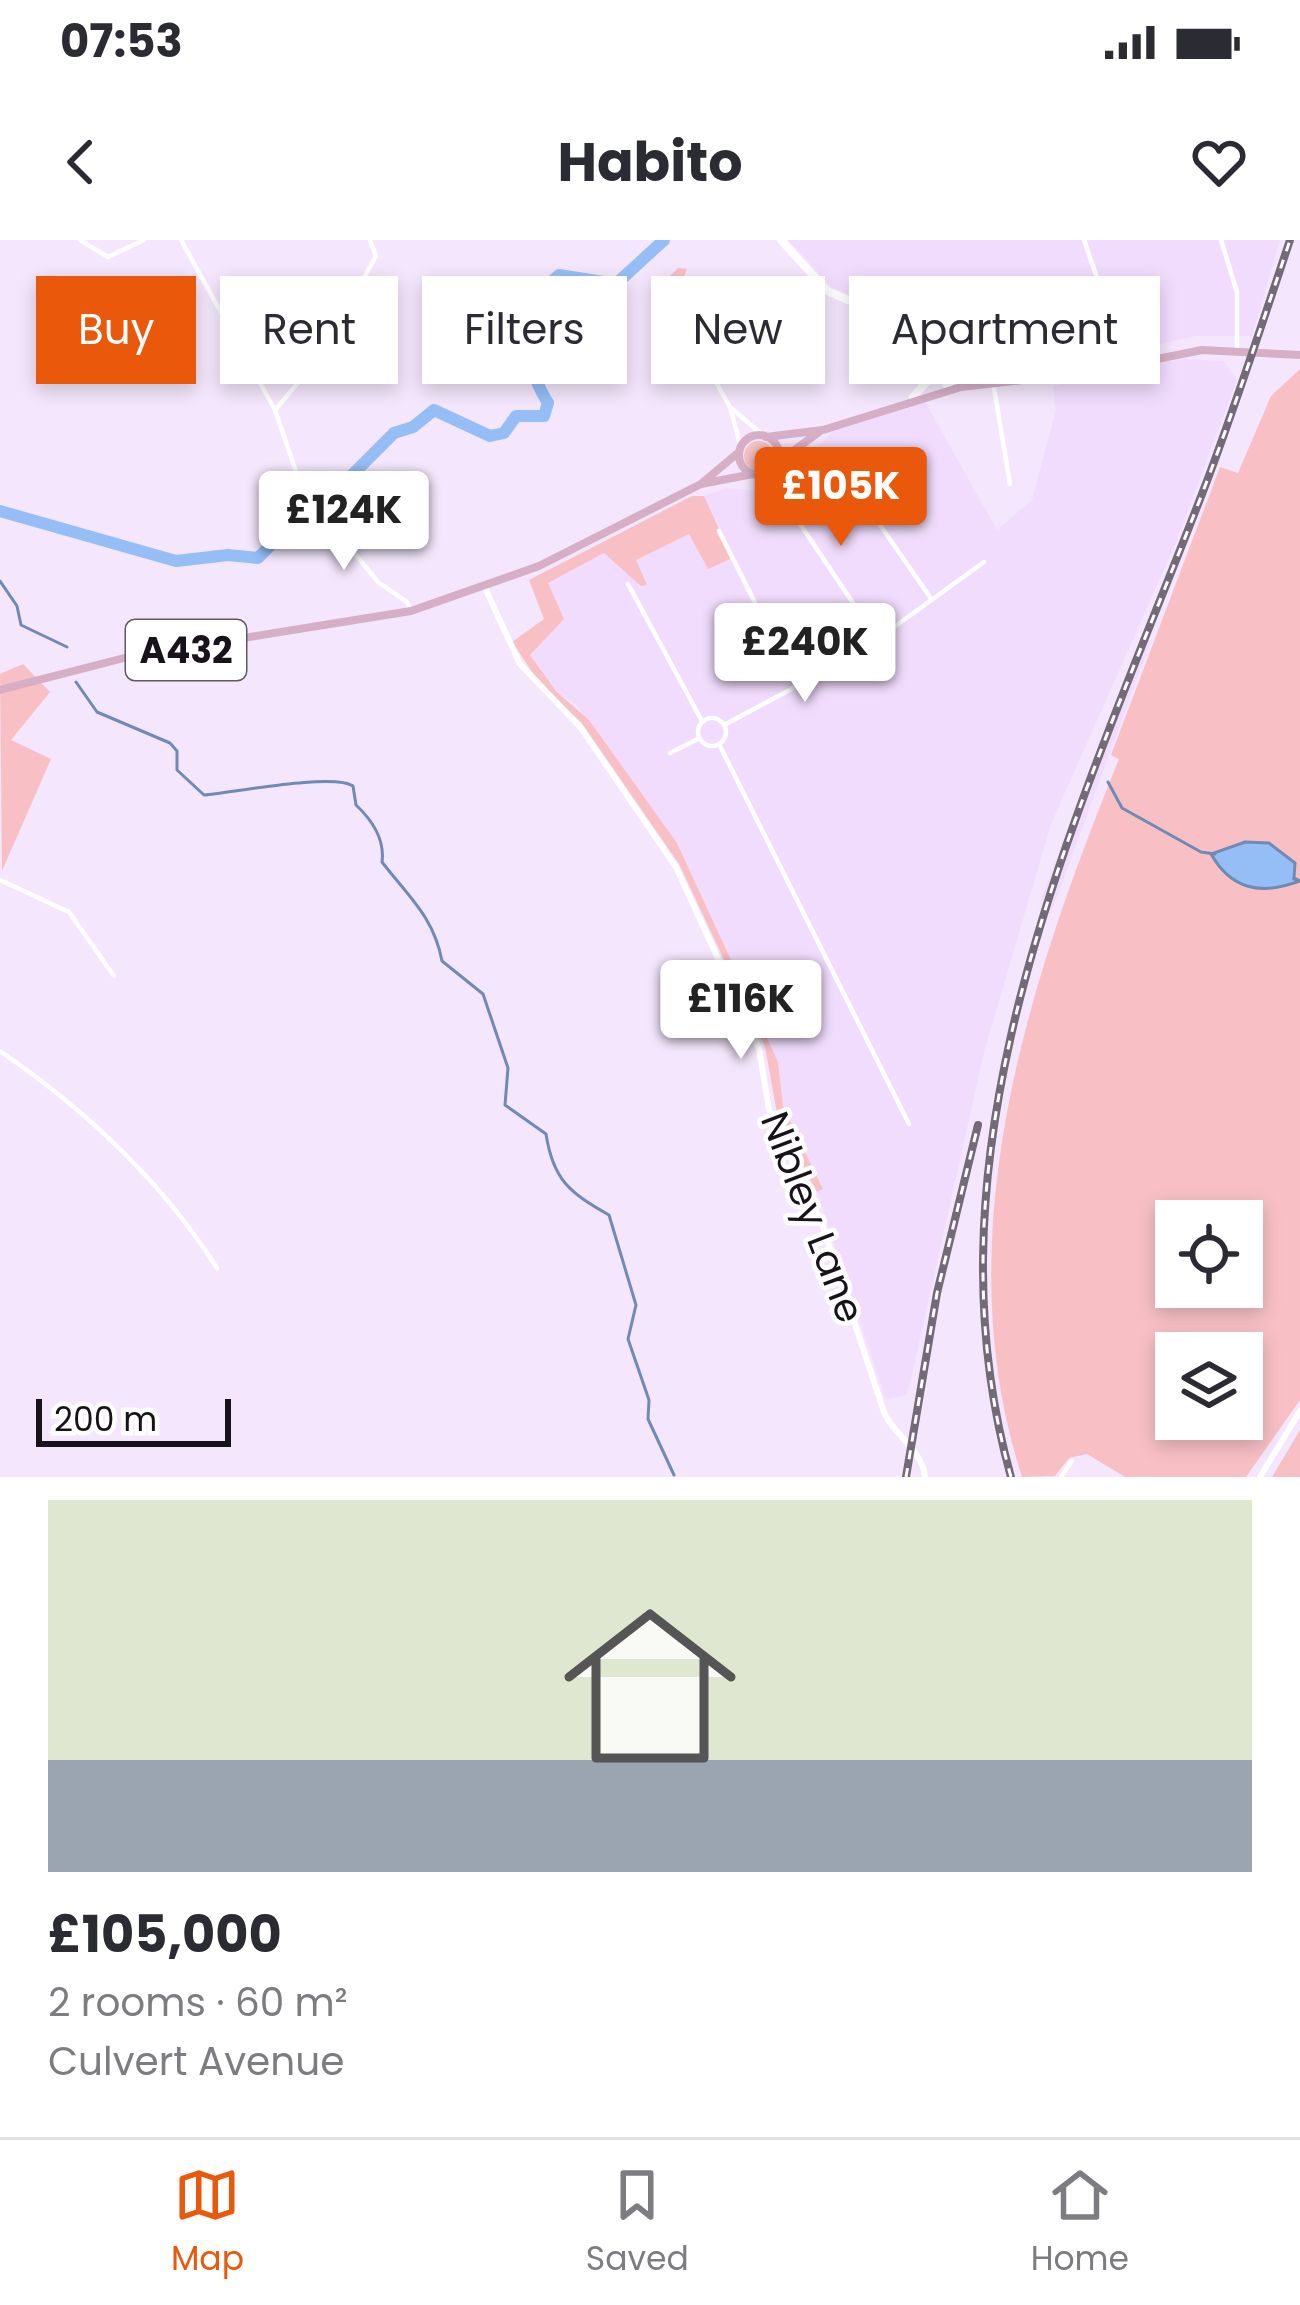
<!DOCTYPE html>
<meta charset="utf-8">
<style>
body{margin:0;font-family:Poppins,sans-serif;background:#f2f2f3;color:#2b2b33;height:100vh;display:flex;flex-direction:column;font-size:45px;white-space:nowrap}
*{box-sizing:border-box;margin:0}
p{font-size:39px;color:#7c7c81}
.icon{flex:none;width:66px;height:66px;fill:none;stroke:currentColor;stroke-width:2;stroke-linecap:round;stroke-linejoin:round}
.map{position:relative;height:1237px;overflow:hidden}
.side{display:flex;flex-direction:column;background:#fff;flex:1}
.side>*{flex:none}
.top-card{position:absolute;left:36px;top:36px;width:1230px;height:108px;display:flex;gap:24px}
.buttons{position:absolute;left:1155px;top:960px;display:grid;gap:24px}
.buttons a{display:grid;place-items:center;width:108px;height:108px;border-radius:0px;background:#fff;box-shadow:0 6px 18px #0003;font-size:60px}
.scale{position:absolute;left:36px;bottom:30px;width:195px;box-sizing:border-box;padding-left:12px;border:6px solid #18121b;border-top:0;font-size:33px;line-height:42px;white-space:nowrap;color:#18121b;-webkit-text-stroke:9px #fff;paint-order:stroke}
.price{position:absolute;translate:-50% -102px;padding:0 27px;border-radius:12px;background:#fff;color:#222;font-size:39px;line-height:78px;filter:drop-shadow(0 3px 6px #0008)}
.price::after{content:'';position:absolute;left:50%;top:72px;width:36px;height:27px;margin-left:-18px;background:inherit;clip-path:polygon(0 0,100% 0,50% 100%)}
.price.active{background:#ea580c;color:#fff}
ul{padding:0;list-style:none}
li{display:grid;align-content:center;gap:24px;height:636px;padding:0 48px}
li span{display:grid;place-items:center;height:372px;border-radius:0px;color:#555}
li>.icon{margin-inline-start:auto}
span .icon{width:216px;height:216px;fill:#fffc;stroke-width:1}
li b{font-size:51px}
.pill{padding:0 42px;border-radius:0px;background:#fff;box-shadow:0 6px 18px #0003;font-size:42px;line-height:108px}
.pill.active{background:#ea580c;color:#fff}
.status{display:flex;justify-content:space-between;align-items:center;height:84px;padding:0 60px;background:#fff;direction:ltr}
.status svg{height:33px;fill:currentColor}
header{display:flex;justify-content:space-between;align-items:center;height:156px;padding:0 48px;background:#fff;font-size:54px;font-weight:700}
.dock{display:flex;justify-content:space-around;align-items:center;height:168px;border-top:3px solid #e1e1e2;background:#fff;font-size:33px;color:#7c7c81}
.dock a{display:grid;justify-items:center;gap:6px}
.dock .active{color:#ea580c}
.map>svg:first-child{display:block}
</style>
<div class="status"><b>07:53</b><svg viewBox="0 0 49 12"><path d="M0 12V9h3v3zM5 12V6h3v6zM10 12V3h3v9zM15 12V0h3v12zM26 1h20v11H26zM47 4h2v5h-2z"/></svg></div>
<header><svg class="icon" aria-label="back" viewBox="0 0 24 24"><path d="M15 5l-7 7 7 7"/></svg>Habito<svg class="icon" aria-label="heart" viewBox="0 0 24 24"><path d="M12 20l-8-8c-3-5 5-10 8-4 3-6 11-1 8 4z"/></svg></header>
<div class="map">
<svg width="1300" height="1237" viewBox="0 0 1300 1237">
<rect width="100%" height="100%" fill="#f4e6fc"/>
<path fill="#f1dcfd" d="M 788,0 L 1280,0 L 1252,96 L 1196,96 L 1094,119 L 1092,112 L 978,121 L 899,76 L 832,47 Z
M 1183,119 L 1223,121 L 1237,140 L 1175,305 L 1051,584 L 984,812 L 909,1148 L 906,1155 L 886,1160 L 817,952 L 823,948 L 783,866 L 778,822 L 677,603 L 576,465 L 556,451 L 530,415 L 563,379 L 547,343 L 705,260 L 704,256 L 726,248 L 762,251 L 789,236 L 832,192 L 925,162 L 997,290 L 1032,260 L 1056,170 L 1053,146 Z
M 1141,398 L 1151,401 L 1051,673 L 1045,671 L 1052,645 L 1038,668 Z"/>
<path fill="#f8c0c5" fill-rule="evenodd" d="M 678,28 L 687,29 L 681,44 L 684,64 L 676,68 L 663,43 Z
M 1300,129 L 1300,1160 L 1246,1237 L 1125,1237 L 1087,1214 L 1069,1218 L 1055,1236 L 1022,1237 C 944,996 1028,743 1119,519 L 1111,515 L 1220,227 L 1238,233 L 1271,156 ZM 1176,981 L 1242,981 L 1242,1047 L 1176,1047 ZM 1176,1113 L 1242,1113 L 1242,1179 L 1176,1179 Z
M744 216a15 15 0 1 1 30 0a15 15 0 1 1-30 0Z
M 692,256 L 704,256 L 732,318 L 708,329 L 689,294 L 636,320 L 647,345 L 641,346 L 604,313 L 548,343 L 564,379 L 530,415 L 556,451 L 589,480 L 677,603 L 778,822 L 783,866 L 823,949 L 817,952 L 779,884 L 765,807 L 679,624 L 581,482 L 541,445 L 512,402 L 544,379 L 529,340 Z
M864 399a13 13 0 1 1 26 0a13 13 0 1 1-26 0Z
M 23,424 L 50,452 L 11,500 L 51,519 L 2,631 L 0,434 Z
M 1300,1190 L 1300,1237 L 1272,1237 Z"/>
<path fill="#94bef5" stroke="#6f8ab4" stroke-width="3" d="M 1245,602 L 1269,603 L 1295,623 L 1294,638 L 1300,641 C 1260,656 1231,649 1211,614 Z"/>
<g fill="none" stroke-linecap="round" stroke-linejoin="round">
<path stroke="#6f8ab4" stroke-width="3" d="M 0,341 L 17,366 L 21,385 L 67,407
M 76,442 L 97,472 L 170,503 L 177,511 L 177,530 L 204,555 C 235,552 334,533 353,546 L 356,565 C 372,580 385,599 382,622 C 408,656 434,677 442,721 L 483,754 L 508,828 L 505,865 L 546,894 C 553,940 570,953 609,975 L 636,1065 L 628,1099 L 649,1160 L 648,1179 L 674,1235
M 1108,542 L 1122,568 L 1201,612 L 1215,614
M 1294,639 L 1300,641"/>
<path stroke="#94bef5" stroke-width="12" d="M 0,271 L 176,321 L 228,315 L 258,318 L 319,255 L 336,251 L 394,193 L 413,187 L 434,170 L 490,196 L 504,193 L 516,176 L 544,176 L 548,163 C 534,141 510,76 519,52 L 525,48 L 539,53 L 559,35 L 616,44 L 664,0"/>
<path stroke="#fff" stroke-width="4.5" d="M 80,0 L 108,17 L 144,0
M 181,0 L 275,170 L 302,249 L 378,342 L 407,362 L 411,371
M 1084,0 L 1097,38
M 1221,0 L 1237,52 L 1237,108
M 684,86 L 730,167 L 741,208
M 993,142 L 1010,244
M 730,167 L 764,196
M 275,170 L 324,112 L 376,16 L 370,0
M 776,225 L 782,257
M 756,235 L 782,257 L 867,384
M 855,249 L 932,360
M 719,291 L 797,446
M 628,344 L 702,481
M860 399a16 16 0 1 1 32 0a16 16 0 1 1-32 0Z
M 890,390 L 984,322
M698 492a14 14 0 1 1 28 0a14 14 0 1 1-28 0Z
M 724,485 L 840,423 L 861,407
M 719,504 L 909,884
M 670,513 L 700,498
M 0,640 L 69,672 L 114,736
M 0,811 C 86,870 161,940 217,1028
M 1061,1237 L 1072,1221"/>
<path stroke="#fff" stroke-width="6" d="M 485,348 L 520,424 L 581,488 L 676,627 L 759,808 L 769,870 L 822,984 L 885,1175 C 897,1197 923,1212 925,1237
M 1260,1237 L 1300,1171"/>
<path stroke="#fff" stroke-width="8" d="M 781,0 L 827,51 L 904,84 L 966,135 L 990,142
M 949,119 L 949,149
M 937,126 L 949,149
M 913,157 L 934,134 L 937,110"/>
<path stroke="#d6afc7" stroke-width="8" d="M739 215a20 20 0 1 1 40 0a20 20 0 1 1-40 0Z
M 766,197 L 823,190 L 961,147 L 1093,132 L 1202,110 L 1300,115
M 778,222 L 819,192
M 702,243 L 739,212
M 0,450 L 132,416 L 411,371 L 539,326 L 701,244 L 753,234"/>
<defs>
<path id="rail" d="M 906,1237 L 937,1053 L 978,885
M 1011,1237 C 915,894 1087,555 1207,241 C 1237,161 1263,81 1290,0"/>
</defs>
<use href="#rail" stroke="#736a78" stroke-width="8"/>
<use href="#rail" stroke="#fff" stroke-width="3" stroke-dasharray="9" stroke-linecap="butt"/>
</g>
<g text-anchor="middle" stroke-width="9" stroke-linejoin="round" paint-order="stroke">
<rect fill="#fff" stroke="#5d595f" stroke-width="3" x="126" y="380" width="120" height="60" rx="9"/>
<g font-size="36" font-weight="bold" fill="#18121b">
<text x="186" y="423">A432</text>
</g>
<g font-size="39" fill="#18121b" stroke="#fff">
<text transform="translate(813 977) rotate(69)" y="14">Nibley Lane</text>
</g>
</g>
</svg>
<div class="buttons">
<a><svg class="icon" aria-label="locate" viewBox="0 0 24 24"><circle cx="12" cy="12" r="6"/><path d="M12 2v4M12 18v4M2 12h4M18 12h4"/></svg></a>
<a><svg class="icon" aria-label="layers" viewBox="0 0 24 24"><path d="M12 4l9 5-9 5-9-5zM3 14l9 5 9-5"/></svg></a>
</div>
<div class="scale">200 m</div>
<b class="price active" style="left:841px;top:309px">£105K</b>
<b class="price" style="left:344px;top:333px">£124K</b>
<b class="price" style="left:805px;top:465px">£240K</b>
<b class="price" style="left:741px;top:822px">£116K</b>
<div class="top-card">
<a class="pill active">Buy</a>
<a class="pill">Rent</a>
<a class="pill">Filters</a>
<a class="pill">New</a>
<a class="pill">Apartment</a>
</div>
</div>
<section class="side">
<ul>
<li><span style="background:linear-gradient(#dfe7d0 70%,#9aa5b1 0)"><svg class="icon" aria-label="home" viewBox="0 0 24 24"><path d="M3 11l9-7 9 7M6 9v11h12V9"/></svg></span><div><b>£105,000</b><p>2 rooms · 60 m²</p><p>Culvert Avenue</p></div></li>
</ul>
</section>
<nav class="dock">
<a class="active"><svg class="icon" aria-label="map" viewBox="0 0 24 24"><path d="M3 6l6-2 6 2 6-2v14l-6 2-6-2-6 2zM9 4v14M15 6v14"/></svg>Map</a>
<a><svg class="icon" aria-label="saved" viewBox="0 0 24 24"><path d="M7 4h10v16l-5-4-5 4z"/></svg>Saved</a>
<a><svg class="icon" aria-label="home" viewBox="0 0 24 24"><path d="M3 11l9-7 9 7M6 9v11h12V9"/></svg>Home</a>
</nav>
